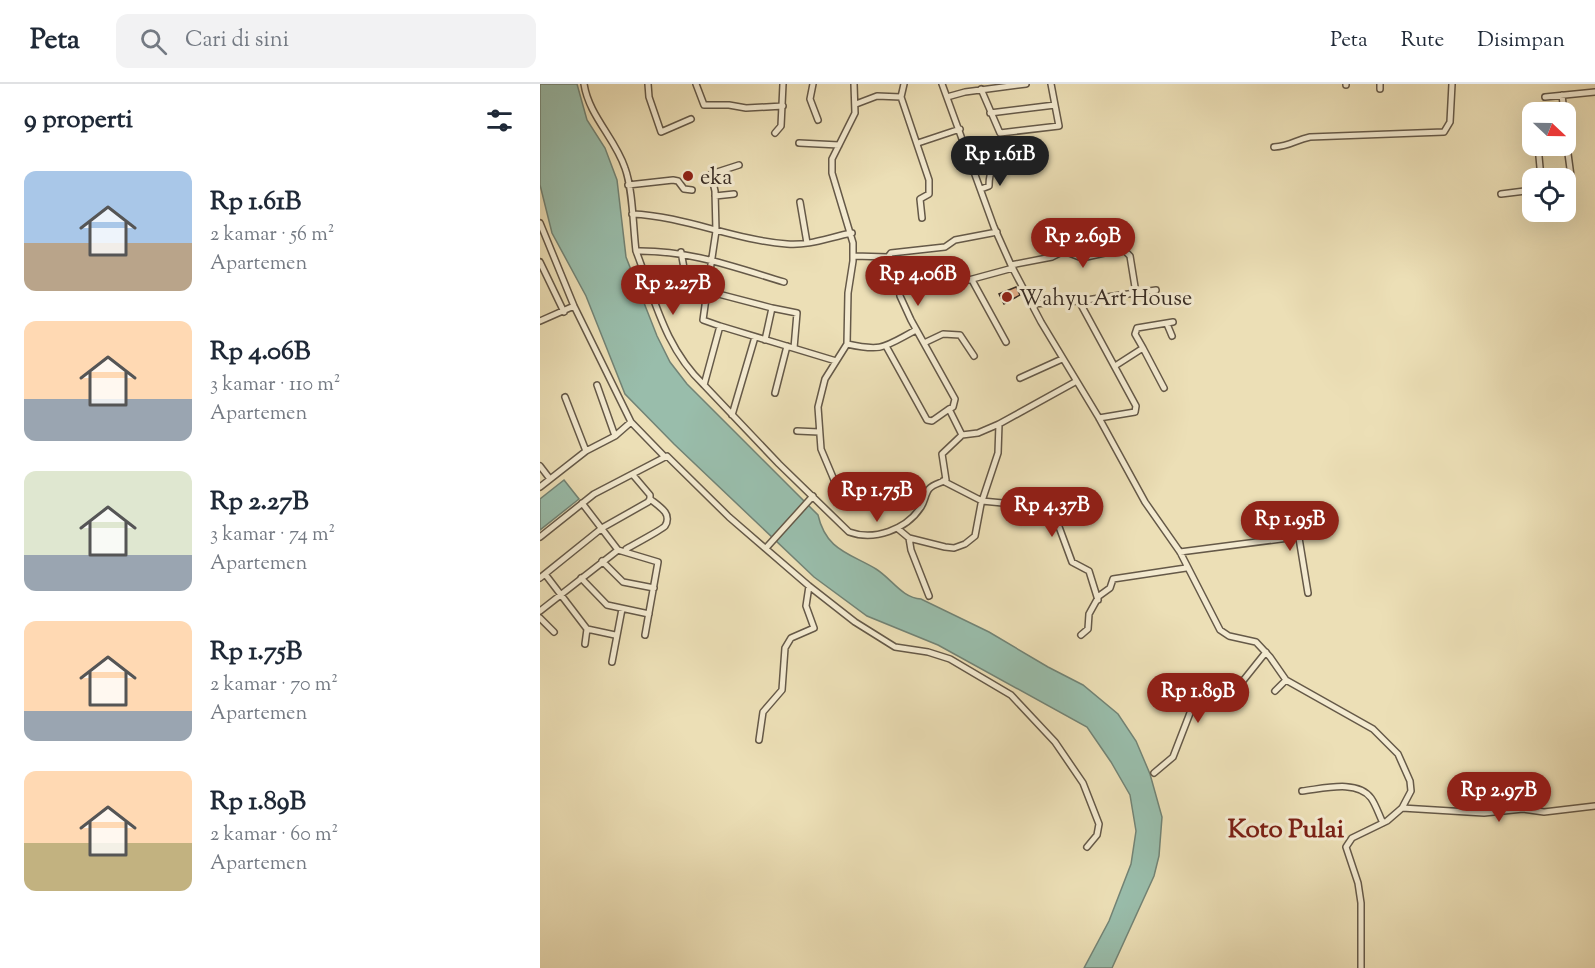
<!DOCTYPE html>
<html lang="id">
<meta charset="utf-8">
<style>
body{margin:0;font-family:"Sorts Mill Goudy",serif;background:#f2f2f3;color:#1f2937;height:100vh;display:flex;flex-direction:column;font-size:22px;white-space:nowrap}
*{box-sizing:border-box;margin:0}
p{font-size:20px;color:#747a83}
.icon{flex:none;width:33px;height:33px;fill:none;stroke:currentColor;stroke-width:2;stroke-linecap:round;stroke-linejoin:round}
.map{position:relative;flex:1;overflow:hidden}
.sheet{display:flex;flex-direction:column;background:#fff;width:540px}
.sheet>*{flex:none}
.needle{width:39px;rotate:112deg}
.fabs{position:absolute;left:982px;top:18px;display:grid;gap:12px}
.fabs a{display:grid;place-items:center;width:54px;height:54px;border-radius:12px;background:#fff;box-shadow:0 6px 24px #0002;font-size:30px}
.price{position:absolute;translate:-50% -51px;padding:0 14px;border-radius:21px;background:#8f2418;color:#fff;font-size:20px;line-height:39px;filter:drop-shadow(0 2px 3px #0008)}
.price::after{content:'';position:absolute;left:50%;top:36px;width:18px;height:14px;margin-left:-9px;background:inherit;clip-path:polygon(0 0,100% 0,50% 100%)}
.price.on{background:#222;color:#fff}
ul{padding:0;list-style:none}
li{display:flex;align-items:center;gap:18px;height:150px;padding:0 24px}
li span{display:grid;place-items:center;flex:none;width:168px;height:120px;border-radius:12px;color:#555}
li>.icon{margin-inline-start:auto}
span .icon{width:72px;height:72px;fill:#fffc;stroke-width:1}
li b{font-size:26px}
h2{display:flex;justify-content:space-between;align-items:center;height:72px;padding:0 24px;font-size:26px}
header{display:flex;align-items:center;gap:36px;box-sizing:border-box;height:84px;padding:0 30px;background:#fff;border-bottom:2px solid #e0e1e3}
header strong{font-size:28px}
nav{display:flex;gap:33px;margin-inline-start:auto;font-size:21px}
.search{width:420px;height:54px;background:#f2f2f3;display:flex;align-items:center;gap:15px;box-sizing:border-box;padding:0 21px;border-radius:12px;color:#747a83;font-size:22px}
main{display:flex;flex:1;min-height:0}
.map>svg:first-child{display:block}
</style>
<header>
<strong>Peta</strong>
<div class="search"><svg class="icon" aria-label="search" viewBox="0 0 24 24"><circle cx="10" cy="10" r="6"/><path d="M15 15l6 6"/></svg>Cari di sini</div>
<nav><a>Peta</a><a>Rute</a><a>Disimpan</a></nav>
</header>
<main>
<section class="sheet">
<h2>9 properti<svg class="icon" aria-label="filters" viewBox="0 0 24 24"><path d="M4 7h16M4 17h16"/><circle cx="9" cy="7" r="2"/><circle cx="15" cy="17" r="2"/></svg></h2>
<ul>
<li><span style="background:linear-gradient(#a9c7e8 60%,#b9a48a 0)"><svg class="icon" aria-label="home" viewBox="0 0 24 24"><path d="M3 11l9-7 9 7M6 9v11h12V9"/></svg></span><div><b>Rp 1.61B</b><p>2 kamar · 56 m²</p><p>Apartemen</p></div></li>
<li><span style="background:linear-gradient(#ffd9b3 65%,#9aa5b1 0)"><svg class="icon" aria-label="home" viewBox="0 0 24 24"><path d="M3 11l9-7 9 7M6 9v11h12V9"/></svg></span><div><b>Rp 4.06B</b><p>3 kamar · 110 m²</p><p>Apartemen</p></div></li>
<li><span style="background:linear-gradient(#dfe7d0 70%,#9aa5b1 0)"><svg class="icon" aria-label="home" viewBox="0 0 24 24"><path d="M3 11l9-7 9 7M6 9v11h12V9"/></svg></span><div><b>Rp 2.27B</b><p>3 kamar · 74 m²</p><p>Apartemen</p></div></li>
<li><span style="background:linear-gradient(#ffd9b3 75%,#9aa5b1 0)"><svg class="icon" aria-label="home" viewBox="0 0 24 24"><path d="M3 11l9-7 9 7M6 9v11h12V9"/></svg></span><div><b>Rp 1.75B</b><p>2 kamar · 70 m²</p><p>Apartemen</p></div></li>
<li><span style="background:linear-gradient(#ffd9b3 60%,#c2b280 0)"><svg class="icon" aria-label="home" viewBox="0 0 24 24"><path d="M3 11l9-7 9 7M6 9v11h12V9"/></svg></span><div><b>Rp 1.89B</b><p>2 kamar · 60 m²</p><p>Apartemen</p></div></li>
</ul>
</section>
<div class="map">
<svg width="1055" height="884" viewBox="0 0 1055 884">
<rect width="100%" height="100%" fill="#ecdfb6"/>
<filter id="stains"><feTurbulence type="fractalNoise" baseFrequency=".00333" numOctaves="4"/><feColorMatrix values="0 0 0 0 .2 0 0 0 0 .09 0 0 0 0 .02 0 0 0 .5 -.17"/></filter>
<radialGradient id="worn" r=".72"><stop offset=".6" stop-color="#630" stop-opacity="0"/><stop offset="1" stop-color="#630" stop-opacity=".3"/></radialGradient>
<path fill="#99bdab" stroke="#728375" stroke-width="1.5" d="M 0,0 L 37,0 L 47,36 L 65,64 L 77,96 L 86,173 L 117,252 L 130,278 L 147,300 L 278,431 C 286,466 309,469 336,485 C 352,495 362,514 381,515 L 449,548 L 508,583 L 543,601 L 578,630 L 596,657 L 610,690 L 622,733 L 619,772 L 614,792 L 572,884 L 544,884 L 569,837 L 591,780 L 596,747 L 590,711 L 571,678 L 547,643 L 398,561 L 327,532 L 274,493 L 134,360 L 85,310 L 46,212 L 12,149 L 0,101 Z
M 24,396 L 39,415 L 0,446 L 0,415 Z"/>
<path fill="#e3ad86" stroke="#382c24" stroke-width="1.5" d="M 476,203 L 480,211 L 464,220 L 459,210 Z"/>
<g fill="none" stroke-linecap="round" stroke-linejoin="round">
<defs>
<path id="minor" d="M 44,0 C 49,32 75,54 85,84 C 93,106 93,143 96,167 C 149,166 194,183 244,198
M 108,0 L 109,13 L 121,48 L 151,35
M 156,0 L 164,21 L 189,21 L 206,24 L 243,22
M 273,0 L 270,15 L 278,36
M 402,0 L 454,143 L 471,181 L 501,238 L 559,334 L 605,418 L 640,468 L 680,546 L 689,552 L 716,558 L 730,573 L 746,596 L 833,645 L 858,670 L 870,697 L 871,707 L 862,724 L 847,737 L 812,754 L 806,763 L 818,799 L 821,819 L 821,884
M 806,0 L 806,1
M 840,0 L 840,5
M 441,5 L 460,49 L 519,42 L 511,0
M 1022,11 L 1024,28
M 361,13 L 364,0
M 407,13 L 425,8 L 486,0
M 1005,13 L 1055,8
M 316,20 L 337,12 L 361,13 L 389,96 L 389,110 L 380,115 L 382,134
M 450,29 L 515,21
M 235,49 L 241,42 L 243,0
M 1026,55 L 1031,92 L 1026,102
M 259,59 L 299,61
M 378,59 L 420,45
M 998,62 L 1001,94
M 734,63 C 751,62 755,56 770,53 L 904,48 L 910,38 L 912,0
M 199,81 L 171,90 L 175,107 L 176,147 L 167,207 L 232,224 L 225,256
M 88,101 L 133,96 L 138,97 L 144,105 L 152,106
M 441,105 L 449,102 C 449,88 453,77 468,76
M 961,110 L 993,106
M 175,112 L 194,110
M 260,118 L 267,159
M 92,130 C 144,132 194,156 247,160 C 269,162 290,153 312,149
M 0,139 L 34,222 L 91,338 L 124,372
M 457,148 L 415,156 L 405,163 L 351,169 L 348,173 L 353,198 L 362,205 L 403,203 L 473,184
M 96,167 C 115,216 125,264 164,301
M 141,168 L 147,200
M 314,172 L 348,173
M 0,178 L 24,228
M 471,181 L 512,173 L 524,167 L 542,174 L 583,165 L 590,172 L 596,209
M 432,196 L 466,258
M 359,204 L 360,212 L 371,236 L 415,315 L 413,323 L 409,325
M 167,207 L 163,236 L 180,242
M 539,217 L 596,322 L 595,328 L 559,334
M 492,220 L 539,217 L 616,206
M 232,224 L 257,229 L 254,264
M 0,237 L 34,222
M 627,240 L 632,252
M 384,259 L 403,250 L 420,251 L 434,272
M 307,260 C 343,268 344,263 376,246
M 346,262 L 387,336 L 392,337 L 409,325 L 422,351
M 603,264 L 595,250 L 597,244 L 633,238
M 296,277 L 180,242 L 164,301 L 239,380 L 309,448 C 334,457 366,446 381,423 C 385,417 385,410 389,405 C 393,400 401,399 406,396 L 402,370 L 422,351
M 575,282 L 603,264 L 624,304
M 480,294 L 522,275
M 57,301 L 75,352
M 235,309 L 247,262
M 25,313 L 46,367
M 192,331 L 215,253
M 257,347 L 279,348
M 422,351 L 438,349 L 459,340
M 0,382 L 10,395
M 403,397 L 442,417 L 473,420 L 515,432 L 532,478 L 549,487 L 558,516
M 0,403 L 46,367 L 75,352 L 91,338
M 297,403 L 281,365 L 278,323 L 285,295 L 307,260 L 308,209 L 313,177 L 313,159 L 292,89 L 292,75 L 315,29 L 314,0
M 357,444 L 369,454 L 405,463 L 414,464 L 425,460 L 435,452 L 441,420 L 458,369 L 459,340 L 535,298
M 0,453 L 54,410 L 127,372 L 189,433 L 269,502 L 315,538 L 355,563 L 388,568 L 410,575 L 471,611 L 515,658 L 543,699 L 559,740 L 557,751 L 547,763
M 369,454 L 371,466 L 389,512
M 226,464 L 273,412
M 78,466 L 118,478 L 105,551
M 86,468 L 86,465 C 93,461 123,445 125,442 C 128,438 128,432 125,428 C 121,423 115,419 110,415 L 110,411 L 93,391
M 640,468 L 756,453 L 759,454 L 768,509
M 62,477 L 83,498 L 114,504
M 5,490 L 47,545 L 75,551
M 0,494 L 62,444 L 108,418 L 110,415
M 41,494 L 67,521 L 109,530
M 0,527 L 78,466 L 42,419
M 0,534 L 14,548
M 541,551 L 548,545 L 549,530 L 559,512 L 570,504 L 573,495 L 646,484
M 45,560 L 47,545
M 72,578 L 82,525
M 735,607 L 746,596
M 219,656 L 223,628 L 242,606 L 245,564 L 251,554 L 274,544 L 266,522 L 269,502
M 614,689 L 633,673 L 650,629 L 655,624 L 690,613 L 726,568
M 762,707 C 782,705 817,695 831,714 C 836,721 839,731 843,739
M 862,724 L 944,729 L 983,725 L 1004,728 L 1055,722"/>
</defs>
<use href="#minor" stroke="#655948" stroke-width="8"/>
<use href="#minor" stroke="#f3ead0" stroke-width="5"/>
</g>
<g fill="#8f2418" stroke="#f3ead0" stroke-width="2">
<circle cx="148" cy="92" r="6"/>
<circle cx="467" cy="213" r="6"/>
</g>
<g text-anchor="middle" stroke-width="6" stroke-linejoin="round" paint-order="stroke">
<g font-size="22" fill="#382c24" stroke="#f3ead0" text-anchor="start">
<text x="160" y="100">eka</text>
<text x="479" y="221">Wahyu Art House</text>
</g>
<g font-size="26" font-weight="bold" fill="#7a1f14" stroke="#f3ead0">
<text x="746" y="753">Koto Pulai</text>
</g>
</g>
<rect width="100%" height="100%" filter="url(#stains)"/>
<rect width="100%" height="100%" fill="url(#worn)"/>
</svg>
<div class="fabs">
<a><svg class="needle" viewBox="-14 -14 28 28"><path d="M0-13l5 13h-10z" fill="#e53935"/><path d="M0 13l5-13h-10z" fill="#747a83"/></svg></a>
<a><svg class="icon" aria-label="locate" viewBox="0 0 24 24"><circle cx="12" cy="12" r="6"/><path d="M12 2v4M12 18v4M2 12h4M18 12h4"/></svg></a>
</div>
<b class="price on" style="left:460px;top:103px">Rp 1.61B</b>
<b class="price" style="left:543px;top:185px">Rp 2.69B</b>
<b class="price" style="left:378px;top:223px">Rp 4.06B</b>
<b class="price" style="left:133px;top:232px">Rp 2.27B</b>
<b class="price" style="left:337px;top:439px">Rp 1.75B</b>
<b class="price" style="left:512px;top:454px">Rp 4.37B</b>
<b class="price" style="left:750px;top:468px">Rp 1.95B</b>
<b class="price" style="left:658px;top:640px">Rp 1.89B</b>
<b class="price" style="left:959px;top:739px">Rp 2.97B</b>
</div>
</main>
